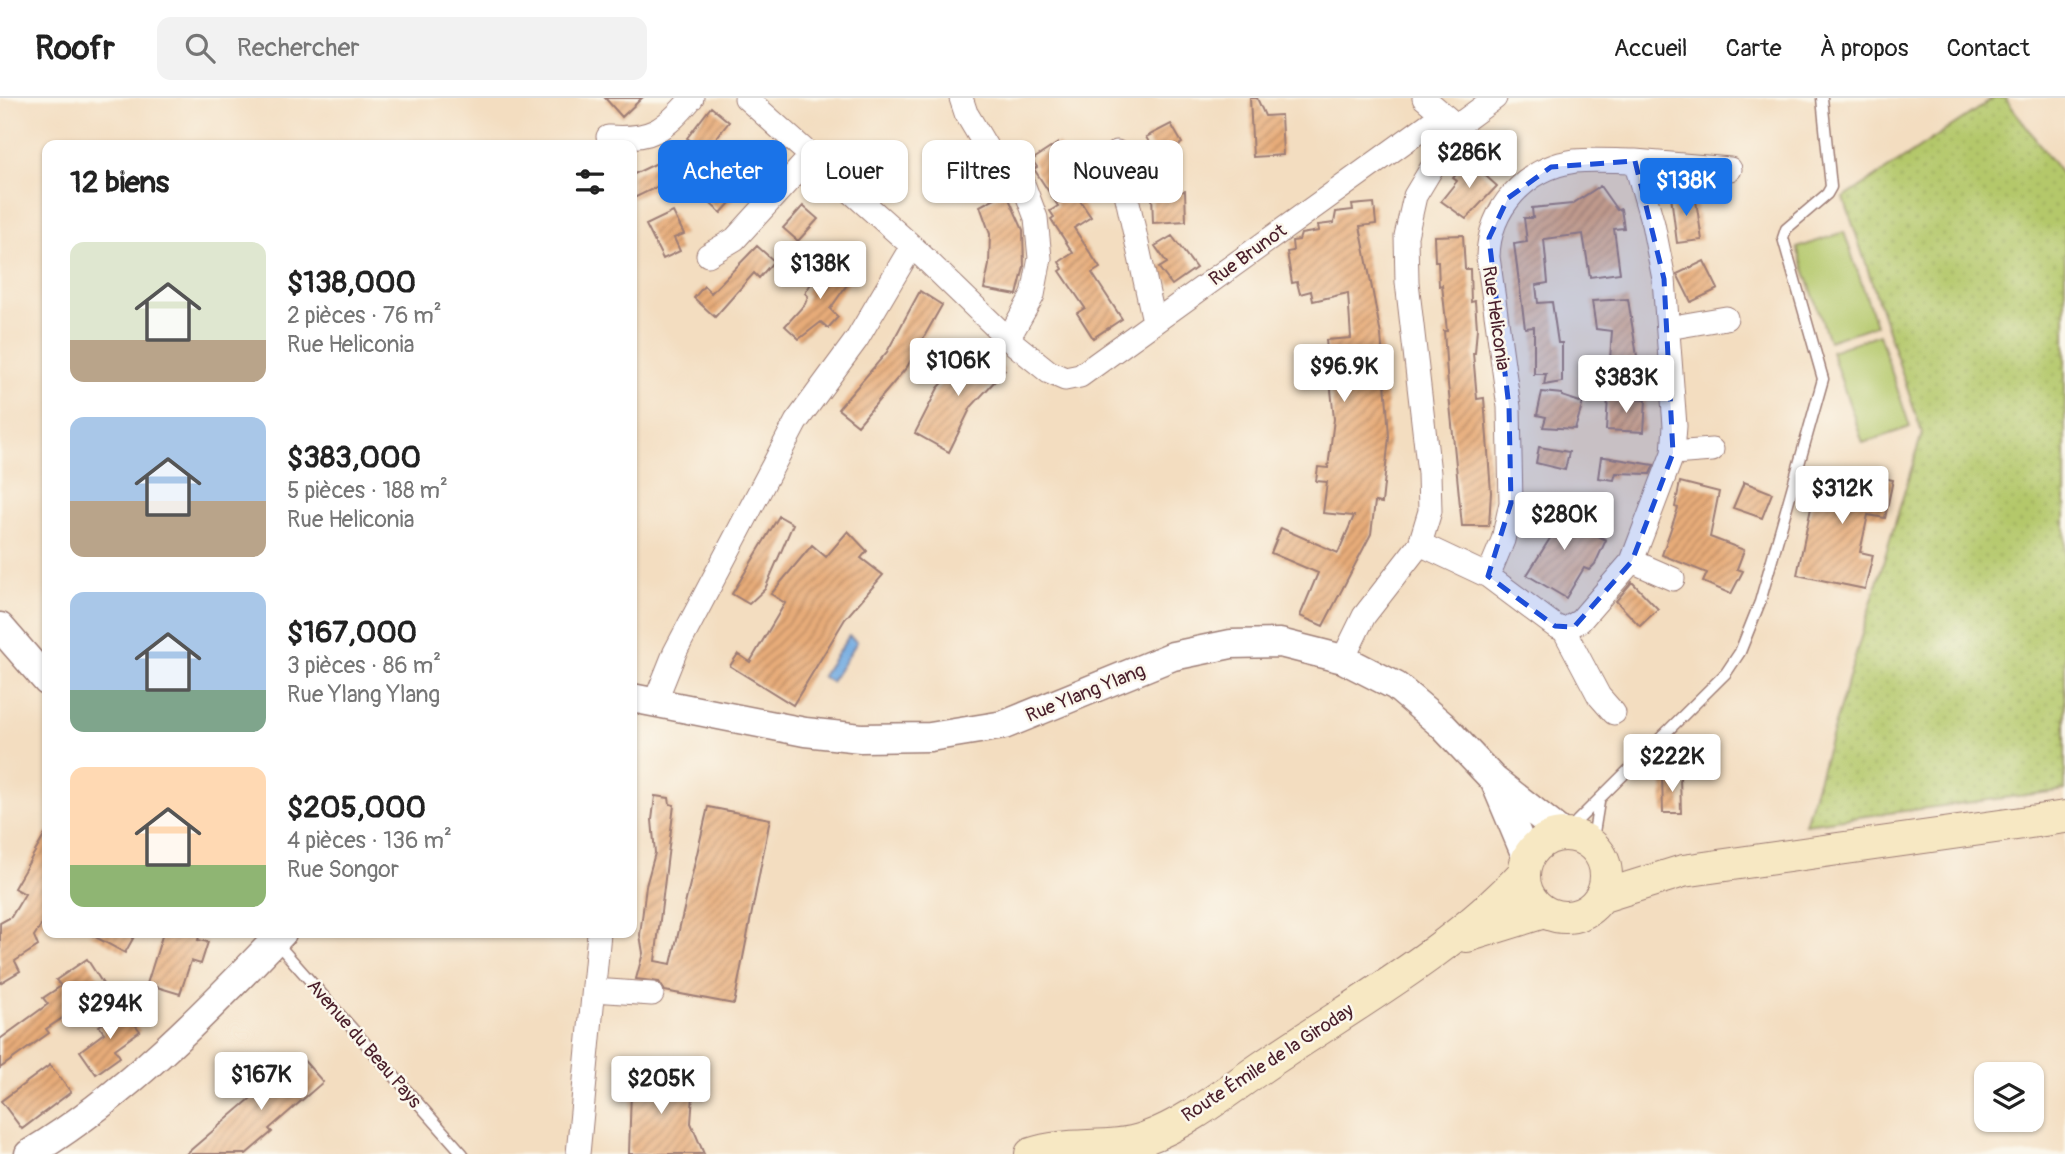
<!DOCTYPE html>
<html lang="fr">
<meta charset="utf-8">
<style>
body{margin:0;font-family:Pangolin,sans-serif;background:#f2f2f2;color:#222;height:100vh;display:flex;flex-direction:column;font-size:26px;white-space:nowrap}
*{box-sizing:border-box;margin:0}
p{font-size:23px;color:#767676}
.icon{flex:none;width:38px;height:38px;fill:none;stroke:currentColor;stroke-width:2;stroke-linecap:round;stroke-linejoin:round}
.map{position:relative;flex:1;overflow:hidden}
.drawer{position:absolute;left:42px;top:42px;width:595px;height:798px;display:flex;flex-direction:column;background:#fff;border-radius:14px;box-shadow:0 2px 5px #0004}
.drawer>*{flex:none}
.top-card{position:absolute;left:658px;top:42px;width:665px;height:63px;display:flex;gap:14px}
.controls{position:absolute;left:1974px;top:964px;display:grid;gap:14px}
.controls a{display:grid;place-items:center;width:70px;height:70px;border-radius:14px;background:#fff;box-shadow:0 2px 5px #0004;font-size:35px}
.price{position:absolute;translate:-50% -60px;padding:0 16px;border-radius:7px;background:#fff;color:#222;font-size:23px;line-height:46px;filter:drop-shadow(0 2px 4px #0008)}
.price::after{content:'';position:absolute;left:50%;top:42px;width:21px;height:16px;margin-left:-10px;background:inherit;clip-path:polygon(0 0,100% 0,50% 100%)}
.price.current{background:#1a73e8;color:#fff}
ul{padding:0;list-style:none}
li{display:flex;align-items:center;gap:21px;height:175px;padding:0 28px}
li span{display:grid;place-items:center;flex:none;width:196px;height:140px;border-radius:14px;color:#555}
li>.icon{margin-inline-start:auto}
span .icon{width:84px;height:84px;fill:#fffc;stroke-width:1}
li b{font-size:30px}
h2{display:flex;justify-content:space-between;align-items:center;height:84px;padding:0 28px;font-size:30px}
.pill{padding:0 24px;border-radius:14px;background:#fff;box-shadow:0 2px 5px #0004;font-size:24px;line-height:63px}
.pill.current{background:#1a73e8;color:#fff}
header{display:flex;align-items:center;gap:42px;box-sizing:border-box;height:98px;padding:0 35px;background:#fff;border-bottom:2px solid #e0e0e0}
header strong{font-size:33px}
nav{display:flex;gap:38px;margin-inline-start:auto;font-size:24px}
.search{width:490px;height:63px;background:#f2f2f2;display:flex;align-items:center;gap:18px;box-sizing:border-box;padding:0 24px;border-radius:14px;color:#767676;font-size:26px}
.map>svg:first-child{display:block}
</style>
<header>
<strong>Roofr</strong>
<div class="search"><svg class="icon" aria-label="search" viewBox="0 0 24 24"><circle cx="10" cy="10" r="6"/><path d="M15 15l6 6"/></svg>Rechercher</div>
<nav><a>Accueil</a><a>Carte</a><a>À propos</a><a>Contact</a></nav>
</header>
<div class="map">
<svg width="2065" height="1056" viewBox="0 0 2065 1056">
<defs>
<pattern id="grass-dots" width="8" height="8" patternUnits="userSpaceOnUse" patternTransform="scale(1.75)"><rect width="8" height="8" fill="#b4c86b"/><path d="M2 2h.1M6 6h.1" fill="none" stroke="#9cab5d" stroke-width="1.8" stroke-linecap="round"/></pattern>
<pattern id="building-hatch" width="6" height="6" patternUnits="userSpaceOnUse" patternTransform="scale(1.75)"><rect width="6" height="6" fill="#e7ac79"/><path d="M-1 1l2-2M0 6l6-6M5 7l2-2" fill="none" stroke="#bd8b63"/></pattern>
</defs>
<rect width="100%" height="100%" fill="#fbf7ec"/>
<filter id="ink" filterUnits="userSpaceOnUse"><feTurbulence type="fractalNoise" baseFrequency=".0143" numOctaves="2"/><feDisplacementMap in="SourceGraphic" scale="14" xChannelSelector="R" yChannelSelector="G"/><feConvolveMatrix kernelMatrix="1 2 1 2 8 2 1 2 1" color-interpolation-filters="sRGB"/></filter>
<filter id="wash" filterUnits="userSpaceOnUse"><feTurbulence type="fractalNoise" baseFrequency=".00686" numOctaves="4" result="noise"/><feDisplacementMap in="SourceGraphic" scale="28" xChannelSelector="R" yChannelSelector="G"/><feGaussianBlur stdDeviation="1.57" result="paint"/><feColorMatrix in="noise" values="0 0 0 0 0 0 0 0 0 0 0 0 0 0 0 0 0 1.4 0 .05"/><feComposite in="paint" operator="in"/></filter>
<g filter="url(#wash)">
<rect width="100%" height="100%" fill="#f3ddc0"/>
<path fill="url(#grass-dots)" stroke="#7f744b" stroke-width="2" d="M 1994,0 L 2005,0 L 2065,81 L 2065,692 L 1805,726 L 1922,335 L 1844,100 Z"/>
<path fill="#b4c86b" stroke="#7f744b" stroke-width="2" d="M 1844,134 L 1876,227 L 1829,243 L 1797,150 Z
M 1879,236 L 1910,329 L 1863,345 L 1831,253 Z"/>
<path fill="#72abe1" stroke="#5e6586" stroke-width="2" d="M 849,538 L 857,544 L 831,584 L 822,578 Z"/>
<g id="blocks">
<path fill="url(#building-hatch)" d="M 605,0 L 642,0 L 622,19 Z
M 1250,0 L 1257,0 L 1265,18 L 1281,17 L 1283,57 L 1253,59 Z
M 711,9 L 729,24 L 705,54 L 687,40 Z
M 1171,26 L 1182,45 L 1157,59 L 1146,39 Z
M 1058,45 L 1074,68 L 1062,76 L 1091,119 L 1074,130 L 1100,170 L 1092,175 L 1122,221 L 1093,240 L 1077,215 L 1085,210 L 1060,173 L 1063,171 L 1059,164 L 1073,155 L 1051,121 L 1054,119 L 1050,113 L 1058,108 L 1034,71 L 1037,69 L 1032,62 Z
M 749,47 L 767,63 L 721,115 L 703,99 Z
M 1468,62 L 1497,88 L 1466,121 L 1441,103 L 1457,83 L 1453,80 Z
M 657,65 L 667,84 L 632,101 L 632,77 Z
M 1600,88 L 1617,112 L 1621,111 L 1624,130 L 1614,131 L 1620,175 L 1590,179 L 1583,136 L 1544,141 L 1548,185 L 1536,187 L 1538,205 L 1552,204 L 1558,245 L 1562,245 L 1562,284 L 1544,287 L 1546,276 L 1534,276 L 1534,229 L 1525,230 L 1514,146 L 1527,144 L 1524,120 L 1533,120 L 1532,110 L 1572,106 Z
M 1185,93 L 1186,123 L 1153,125 L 1152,95 Z
M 1006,94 L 1023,132 L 1024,169 L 1017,197 L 984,191 L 989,167 L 990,136 L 980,108 Z
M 1695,96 L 1702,142 L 1677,145 L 1671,98 Z
M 1374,105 L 1376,126 L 1360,128 L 1381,237 L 1387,309 L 1389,339 L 1382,405 L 1375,404 L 1371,436 L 1323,528 L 1300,518 L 1318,475 L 1271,455 L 1281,430 L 1338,455 L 1354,418 L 1323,415 L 1327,384 L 1316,383 L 1318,369 L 1328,370 L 1334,321 L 1326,242 L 1351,240 L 1348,195 L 1313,203 L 1311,193 L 1300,196 L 1297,184 L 1292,185 L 1287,154 L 1293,153 L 1292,143 L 1299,142 L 1301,136 L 1319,133 L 1318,127 L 1334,125 L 1336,114 L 1353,112 L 1352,107 Z
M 803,108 L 818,121 L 798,143 L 783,130 Z
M 673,114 L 684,136 L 674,140 L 680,153 L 663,161 L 646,127 Z
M 1463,137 L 1465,171 L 1470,171 L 1471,204 L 1475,203 L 1477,230 L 1475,255 L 1473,255 L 1477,301 L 1484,300 L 1491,394 L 1489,428 L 1462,428 L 1447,276 L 1444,233 L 1447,233 L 1442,187 L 1439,188 L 1438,163 L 1435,163 L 1434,138 Z
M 1172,138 L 1196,170 L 1172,187 L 1159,170 L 1167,165 L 1155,148 Z
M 757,148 L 774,163 L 759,180 L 754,175 L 715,219 L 694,200 L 704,188 L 711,195 Z
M 831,163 L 851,181 L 830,211 L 838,219 L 828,230 L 821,224 L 799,241 L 785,228 L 805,206 L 808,198 L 805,195 L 810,187 Z
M 1704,163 L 1718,191 L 1691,204 L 1677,176 Z
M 920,193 L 942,207 L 907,269 L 858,327 L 838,311 L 887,254 Z
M 1628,201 L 1639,271 L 1609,276 L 1612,233 L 1596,231 L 1592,203 Z
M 977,247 L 1005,272 L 971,309 L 949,354 L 915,335 L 938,290 Z
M 1542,294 L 1562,296 L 1562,298 L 1583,305 L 1575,331 L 1543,329 L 1546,319 L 1537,317 Z
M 1608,299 L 1646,302 L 1644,334 L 1606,332 Z
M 1539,349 L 1569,354 L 1565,372 L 1536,365 Z
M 1601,359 L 1605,359 L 1654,367 L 1650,376 L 1616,375 L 1614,382 L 1598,380 Z
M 1820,367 L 1893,382 L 1885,420 L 1868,417 L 1860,454 L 1873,457 L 1865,491 L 1797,477 Z
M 1680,384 L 1719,394 L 1710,439 L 1744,452 L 1737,471 L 1743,473 L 1731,496 L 1703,484 L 1707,475 L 1662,457 L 1678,410 L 1675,409 Z
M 1744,384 L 1772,395 L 1762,420 L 1733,410 Z
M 1540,407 L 1606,442 L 1595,466 L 1589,472 L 1584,470 L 1566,500 L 1527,477 L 1554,434 L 1532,425 Z
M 779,418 L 793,426 L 765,491 L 749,506 L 732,496 Z
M 848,433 L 867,453 L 861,460 L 883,477 L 845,521 L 793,607 L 730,568 L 738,556 L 750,564 L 785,505 L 771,496 L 812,447 L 826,459 Z
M 1632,484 L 1658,511 L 1640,528 L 1616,503 Z
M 1662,677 L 1680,677 L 1681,715 L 1663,715 Z
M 655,698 L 669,700 L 670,706 L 674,707 L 655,863 L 671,866 L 708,709 L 770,721 L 734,906 L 665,893 L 659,884 L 636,881 L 643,855 L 640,837 L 646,788 L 655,755 L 652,722 Z
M 47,733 L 47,818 L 34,838 L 38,848 L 15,863 L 20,873 L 0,885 L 0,825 L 11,819 L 25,796 L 14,790 Z
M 88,835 L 136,835 L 125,855 Z
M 163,835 L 200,835 L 198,842 L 208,844 L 201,866 L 191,863 L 180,896 L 147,886 Z
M 87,861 L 103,886 L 73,907 L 76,911 L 46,931 L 49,935 L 0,970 L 0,941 L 48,906 L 43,900 L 61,888 L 56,882 Z
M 123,911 L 140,933 L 115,951 L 120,959 L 96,976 L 80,953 L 104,935 L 99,928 Z
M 300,958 L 323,984 L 269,1031 L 272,1034 L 246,1056 L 186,1056 Z
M 50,967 L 71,994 L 22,1031 L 1,1003 Z
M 630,975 L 694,983 L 691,1025 L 704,1056 L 629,1056 L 631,992 L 618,991 Z"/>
</g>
</g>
<g filter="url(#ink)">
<use href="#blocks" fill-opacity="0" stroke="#9e7e76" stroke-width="2"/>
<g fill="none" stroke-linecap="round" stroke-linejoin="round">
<defs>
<path id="service" d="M 1567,737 L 1577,723 L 1726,575 L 1740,554 L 1760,504 L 1823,281 L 1783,140 L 1786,131 L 1827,96 L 1831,89 L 1822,0
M 1592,747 L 1599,704
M 275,843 L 463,1056"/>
<path id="minor" d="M 746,0 L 912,148 L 1008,241 L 1049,274 L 1065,281 L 1080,278 L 1443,16
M 961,0 L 966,15 L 988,52 L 1022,83 L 1036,120 L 1040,160 L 1033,197 L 1008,241
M 1424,0 L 1452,24
M 608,39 C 651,42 664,33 692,0
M 1117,54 L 1154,223
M 1635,63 L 1730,71
M 708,157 L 735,141 L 811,58
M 1668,230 L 1726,220
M 1673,355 L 1712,352
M 1420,446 L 1488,478 L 1555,528 L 1564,532 L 1580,523 L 1632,463 L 1673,355 L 1675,328 L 1664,181 L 1653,126 L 1635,63 C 1616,63 1594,61 1575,63 C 1525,70 1489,111 1488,159 L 1509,309 L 1511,405 L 1503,442 L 1488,478
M 1632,463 L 1673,481
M 1564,532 L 1599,598 L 1614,615
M 1343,561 L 1364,518 L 1420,446 L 1430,413 L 1429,375 L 1407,184 L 1406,138 L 1415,98 L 1457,28 L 1495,0
M 655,604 L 675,554 L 796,324 L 857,241 L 912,148
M 594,892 L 652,896
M 578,1056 L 599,835"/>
<path id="tertiary" d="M 0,529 L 47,583
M 632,600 L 805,634 L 861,640 L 930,639 L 1004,627 L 1173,558 L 1231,546 L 1280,545 L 1343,561 L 1396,588 L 1442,627 L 1494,682 L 1564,737
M 1495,684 L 1527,760
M 29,1056 C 125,998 205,916 282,835"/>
<path id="secondary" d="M1524 778a41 41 0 1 1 82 0a41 41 0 1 1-82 0Z
M 1600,799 L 1683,773 L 2065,719
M 1467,838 L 1544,814
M 1031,1056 C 1068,1043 1110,1053 1146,1040 C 1193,1023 1235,986 1277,959 C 1360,903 1455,850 1523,776"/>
</defs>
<use href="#service" stroke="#9e7e76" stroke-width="13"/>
<use href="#minor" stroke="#9e7e76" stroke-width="25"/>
<use href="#tertiary" stroke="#9e7e76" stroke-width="31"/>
<use href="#secondary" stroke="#9e7e76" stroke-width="34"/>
<use href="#service" stroke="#fff" stroke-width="10"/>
<use href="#minor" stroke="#fff" stroke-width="23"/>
<use href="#tertiary" stroke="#fff" stroke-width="28"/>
<use href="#secondary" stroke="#f7e8c3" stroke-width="32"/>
</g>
</g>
<path fill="#1d4ed8" fill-opacity="0.2" stroke="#1d4ed8" stroke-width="5" stroke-dasharray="14 9" stroke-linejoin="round" d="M 1635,63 L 1664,181 L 1673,355 L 1632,463 L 1574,529 L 1555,528 L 1488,478 L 1511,405 L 1509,309 L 1489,140 L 1508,100 L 1551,69 Z"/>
<g text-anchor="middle" stroke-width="5" stroke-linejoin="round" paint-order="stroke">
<g font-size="19" fill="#4a1f2b" stroke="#fbf7ec">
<text transform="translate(1247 156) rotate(-36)" y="7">Rue Brunot</text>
<text transform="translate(1497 220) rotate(82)" y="7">Rue Heliconia</text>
<text transform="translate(1085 594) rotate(-22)" y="7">Rue Ylang Ylang</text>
<text transform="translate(365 945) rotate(49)" y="7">Avenue du Beau Pays</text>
<text transform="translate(1267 964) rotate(-33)" y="7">Route Émile de la Giroday</text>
</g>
</g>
</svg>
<div class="controls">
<a><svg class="icon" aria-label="layers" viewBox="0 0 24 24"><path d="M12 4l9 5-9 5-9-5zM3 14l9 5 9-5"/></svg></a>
</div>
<b class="price" style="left:1469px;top:92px">$286K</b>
<b class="price current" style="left:1686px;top:120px">$138K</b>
<b class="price" style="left:820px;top:203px">$138K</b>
<b class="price" style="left:958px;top:300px">$106K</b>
<b class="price" style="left:1344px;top:306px">$96.9K</b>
<b class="price" style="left:1626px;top:317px">$383K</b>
<b class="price" style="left:1842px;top:428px">$312K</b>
<b class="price" style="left:1564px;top:454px">$280K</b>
<b class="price" style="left:1672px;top:696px">$222K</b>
<b class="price" style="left:110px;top:943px">$294K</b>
<b class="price" style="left:261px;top:1014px">$167K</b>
<b class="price" style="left:661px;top:1018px">$205K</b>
<div class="top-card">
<a class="pill current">Acheter</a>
<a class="pill">Louer</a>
<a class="pill">Filtres</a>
<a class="pill">Nouveau</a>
</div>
<section class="drawer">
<h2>12 biens<svg class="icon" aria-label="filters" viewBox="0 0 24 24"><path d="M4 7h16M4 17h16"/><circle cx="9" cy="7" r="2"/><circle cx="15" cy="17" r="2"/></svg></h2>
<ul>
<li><span style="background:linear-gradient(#dfe7d0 70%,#b9a48a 0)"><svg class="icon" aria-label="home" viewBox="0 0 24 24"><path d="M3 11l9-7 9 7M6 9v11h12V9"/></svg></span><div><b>$138,000</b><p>2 pièces · 76 m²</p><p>Rue Heliconia</p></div></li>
<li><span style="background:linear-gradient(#a9c7e8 60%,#b9a48a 0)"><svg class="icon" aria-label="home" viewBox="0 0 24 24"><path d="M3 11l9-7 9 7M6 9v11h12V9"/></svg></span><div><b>$383,000</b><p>5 pièces · 188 m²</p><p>Rue Heliconia</p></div></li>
<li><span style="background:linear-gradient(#a9c7e8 70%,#7fa58c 0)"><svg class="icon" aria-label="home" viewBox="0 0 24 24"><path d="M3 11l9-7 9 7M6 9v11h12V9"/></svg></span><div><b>$167,000</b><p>3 pièces · 86 m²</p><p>Rue Ylang Ylang</p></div></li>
<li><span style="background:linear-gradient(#ffd9b3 70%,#8fb573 0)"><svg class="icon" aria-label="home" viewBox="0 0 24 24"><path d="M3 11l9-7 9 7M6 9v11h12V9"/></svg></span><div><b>$205,000</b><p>4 pièces · 136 m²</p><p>Rue Songor</p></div></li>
</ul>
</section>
</div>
